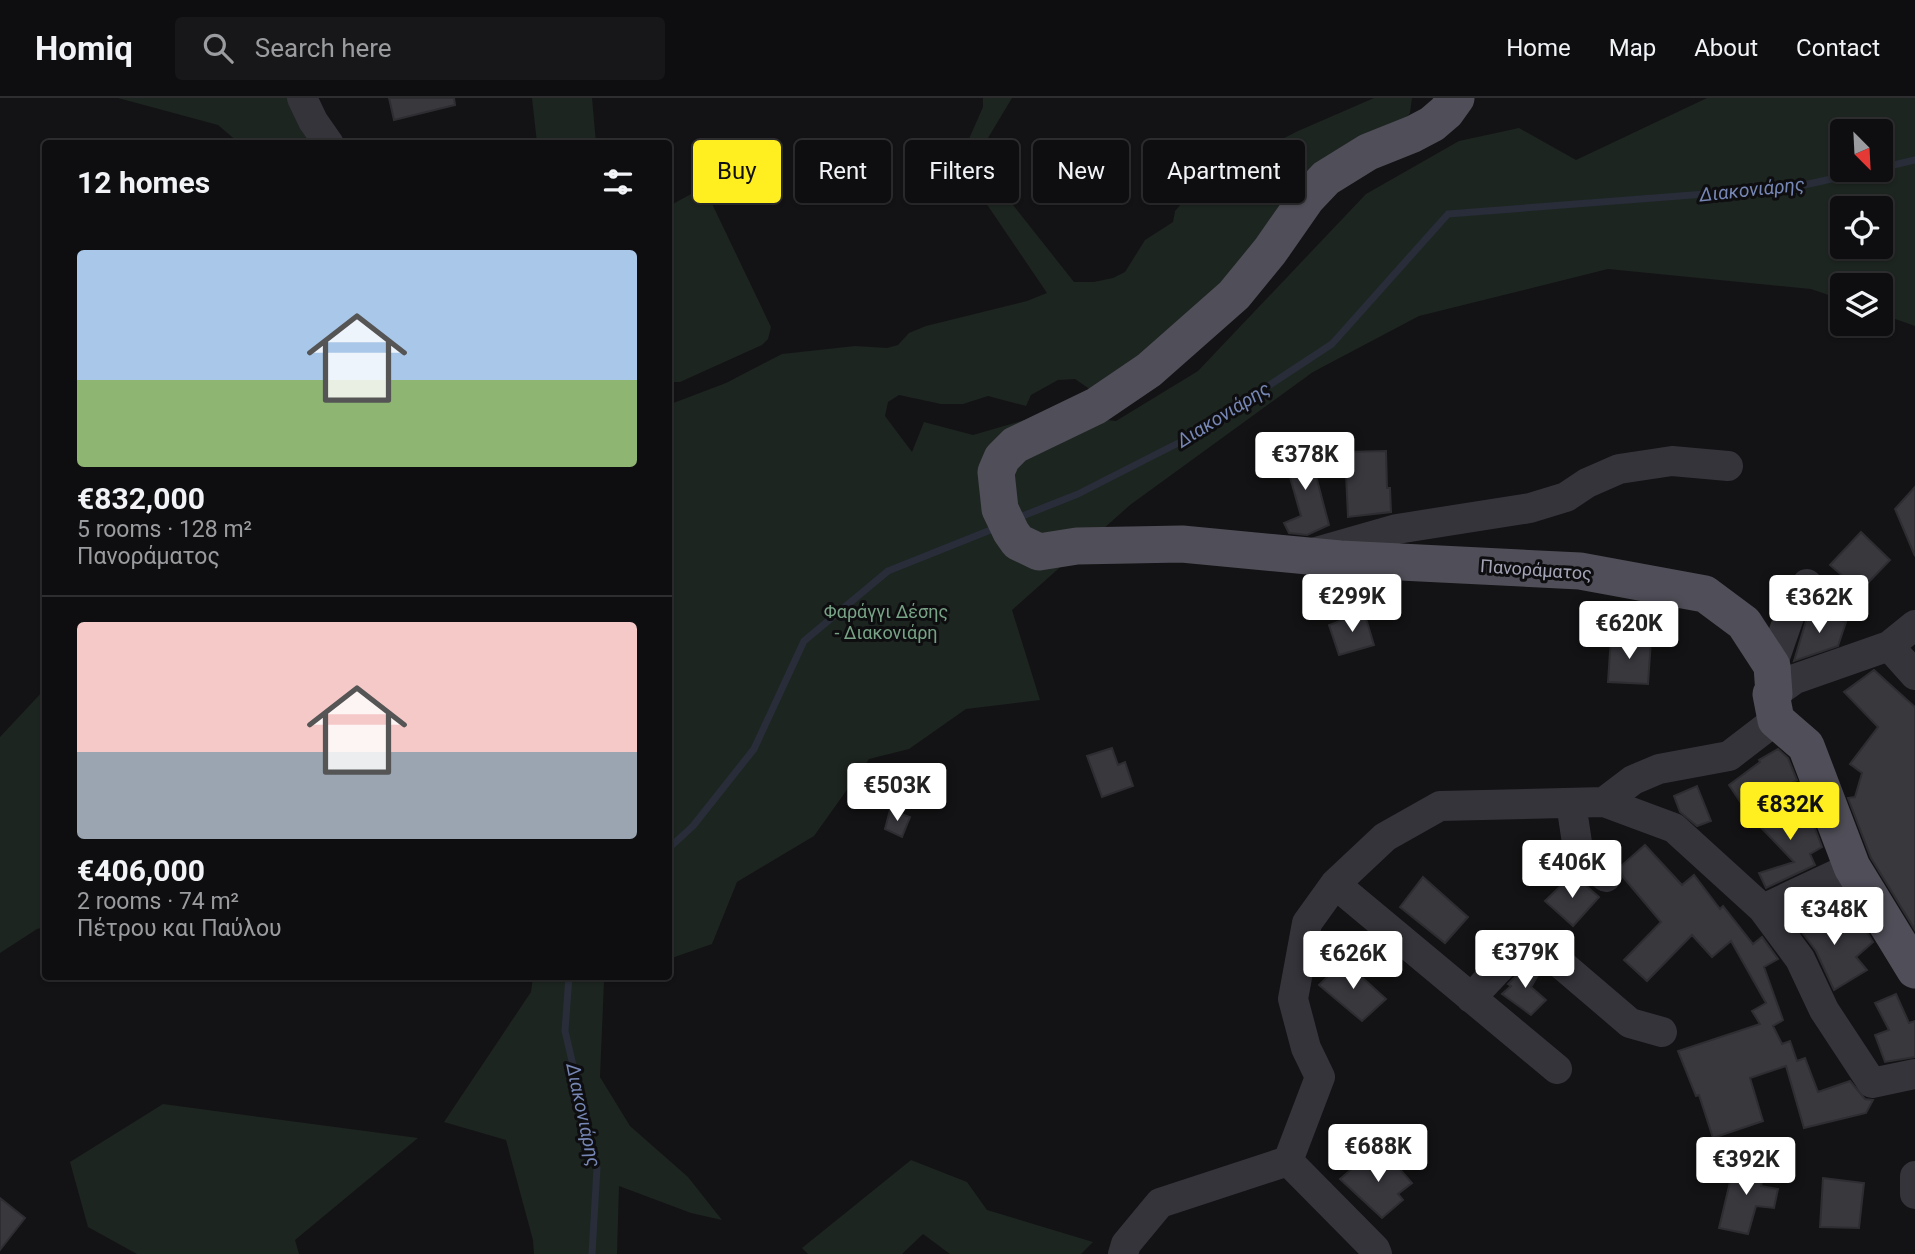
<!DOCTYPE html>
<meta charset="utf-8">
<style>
body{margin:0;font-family:Roboto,sans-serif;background:#171719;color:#f1f3f6;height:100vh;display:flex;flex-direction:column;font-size:26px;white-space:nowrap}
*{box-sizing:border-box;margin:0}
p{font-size:23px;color:#9b9c9f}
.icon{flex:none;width:38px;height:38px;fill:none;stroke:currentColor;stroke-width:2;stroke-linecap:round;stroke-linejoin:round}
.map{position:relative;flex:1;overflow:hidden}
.drawer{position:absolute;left:42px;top:42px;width:630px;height:840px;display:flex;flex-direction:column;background:#0e0e10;border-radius:7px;box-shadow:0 2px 5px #0004,0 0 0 2px #2e2e30}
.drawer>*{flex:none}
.top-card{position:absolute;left:693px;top:42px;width:665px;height:63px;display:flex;gap:14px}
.needle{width:46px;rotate:156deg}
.buttons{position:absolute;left:1830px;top:21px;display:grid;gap:14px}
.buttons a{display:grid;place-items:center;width:63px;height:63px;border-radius:7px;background:#0e0e10;box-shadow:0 2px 5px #0004,0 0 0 2px #2e2e30;font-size:35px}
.price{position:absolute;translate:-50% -60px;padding:0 16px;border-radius:7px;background:#fff;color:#222;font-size:23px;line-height:46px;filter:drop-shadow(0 2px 4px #0008)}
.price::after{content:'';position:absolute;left:50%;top:42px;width:21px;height:16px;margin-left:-10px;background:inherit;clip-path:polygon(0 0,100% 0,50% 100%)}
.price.on{background:#ffef21;color:#111}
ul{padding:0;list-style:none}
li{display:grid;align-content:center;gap:14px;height:371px;padding:0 35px}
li+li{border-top:2px solid #2e2e30}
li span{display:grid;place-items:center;height:217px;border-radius:7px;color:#555}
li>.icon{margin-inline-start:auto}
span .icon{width:126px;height:126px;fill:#fffc;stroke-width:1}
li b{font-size:30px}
h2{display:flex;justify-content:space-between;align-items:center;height:84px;padding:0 35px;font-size:30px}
.pill{padding:0 24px;border-radius:7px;background:#0e0e10;box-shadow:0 2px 5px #0004,0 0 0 2px #2e2e30;font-size:24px;line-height:63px}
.pill.on{background:#ffef21;color:#111}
header{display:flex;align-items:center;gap:42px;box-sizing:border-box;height:98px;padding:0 35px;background:#0e0e10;border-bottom:2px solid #2e2e30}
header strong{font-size:33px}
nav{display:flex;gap:38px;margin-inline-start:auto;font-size:24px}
.search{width:490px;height:63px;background:#171719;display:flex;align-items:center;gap:18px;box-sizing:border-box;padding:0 24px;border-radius:7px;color:#9b9c9f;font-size:26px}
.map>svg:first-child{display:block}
</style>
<header>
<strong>Homiq</strong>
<div class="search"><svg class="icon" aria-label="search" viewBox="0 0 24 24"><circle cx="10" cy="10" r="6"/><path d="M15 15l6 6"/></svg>Search here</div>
<nav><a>Home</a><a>Map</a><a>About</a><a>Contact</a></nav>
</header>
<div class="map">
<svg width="1915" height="1156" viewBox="0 0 1915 1156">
<rect width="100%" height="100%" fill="#131315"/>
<path fill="#1d2520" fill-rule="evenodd" d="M 118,0 L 296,0 L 324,45 L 239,45 L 218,27 Z
M 532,0 L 592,0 L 596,45 L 537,45 Z
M 983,0 L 1012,0 L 982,50 L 983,69 L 1074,184 L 1094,184 L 1113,180 L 1125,174 L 1145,142 L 1173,124 L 1175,113 L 1200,84 L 1243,61 L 1298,33 L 1374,0 L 1412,0 L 1410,15 L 1399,28 L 1223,198 L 1091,292 L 1075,281 L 1058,282 L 1031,297 L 1026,308 L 988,298 L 963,306 L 941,306 L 899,297 L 888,304 L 885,318 L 912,354 L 924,324 L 973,337 L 1049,315 L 1116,323 L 1198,273 L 1366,96 L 1459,43 L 1519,30 L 1576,62 L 1707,0 L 1915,0 L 1915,228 L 1881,216 L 1881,187 L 1843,187 L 1843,202 L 1811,191 L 1608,171 L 1419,218 L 1313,274 L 1130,407 L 1012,512 L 1040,602 L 966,611 L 909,651 L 869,661 L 814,738 L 737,784 L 712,846 L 669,861 L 668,307 L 726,285 L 782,256 L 855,248 L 887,250 L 898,247 L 909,235 L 926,228 L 1027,203 L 1047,195 L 965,74 L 961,59 L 983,9 ZM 1843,33 L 1881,33 L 1881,72 L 1843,72 ZM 1843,110 L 1881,110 L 1881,149 L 1843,149 Z
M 704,89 L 771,229 L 768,241 L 762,247 L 680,284 L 669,284 L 669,108 Z
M 45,591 L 45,829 L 37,831 L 0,855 L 0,639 Z
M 533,879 L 615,879 L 604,883 L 600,979 L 630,1028 L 688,1079 L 722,1122 L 691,1115 L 619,1088 L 617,1156 L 534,1156 L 533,1142 L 506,1042 L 444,1024 L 531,894 Z
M 163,1006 L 418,1040 L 295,1142 L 299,1156 L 137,1156 L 88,1129 L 70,1064 Z
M 911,1062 L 967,1084 L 987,1112 L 1093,1144 L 1081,1156 L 950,1156 L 923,1136 L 902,1156 L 808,1156 L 802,1150 Z"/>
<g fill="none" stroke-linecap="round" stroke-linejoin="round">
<path stroke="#282d39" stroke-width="7" d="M 1881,70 L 1915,62
M 1015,421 L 1078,396 L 1192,338 L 1332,246 L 1448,116 L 1795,89 L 1872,72
M 668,751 L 693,728 L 754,651 L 804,543 L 888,473 L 998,429
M 569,878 L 565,933 L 597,1070 L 592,1156"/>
</g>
<path fill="#38383d" stroke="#2e2d31" stroke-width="2" d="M 389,0 L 454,0 L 455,7 L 394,22 Z
M 1307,344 L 1329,427 L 1307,437 L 1289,435 L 1284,425 L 1301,418 L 1282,351 Z
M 1386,353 L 1387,390 L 1390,390 L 1391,414 L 1348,419 L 1345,354 Z
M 1915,389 L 1915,458 L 1895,411 Z
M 1861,434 L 1890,462 L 1860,493 L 1830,467 Z
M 1364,514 L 1374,547 L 1339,557 L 1329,527 Z
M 1811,514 L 1846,524 L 1838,548 L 1794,563 L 1806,523 Z
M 1611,539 L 1651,542 L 1648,586 L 1608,584 Z
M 1874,572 L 1915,609 L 1915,832 L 1871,760 L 1848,700 L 1855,699 L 1862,675 L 1850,666 L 1878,629 L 1844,594 Z
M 1112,650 L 1118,667 L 1125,664 L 1133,688 L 1102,699 L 1087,658 Z
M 1778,651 L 1788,660 L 1797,682 L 1745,711 L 1729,687 L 1760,664 L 1759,662 Z
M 1697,688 L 1711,723 L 1697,728 L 1680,714 L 1674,698 Z
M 1807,709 L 1822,749 L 1810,756 L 1815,767 L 1766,790 L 1759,775 L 1794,764 L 1752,720 Z
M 890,712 L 910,719 L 902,739 L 885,731 Z
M 1645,747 L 1682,787 L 1694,777 L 1720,811 L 1723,808 L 1753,846 L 1762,839 L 1778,861 L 1764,869 L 1783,922 L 1773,928 L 1782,946 L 1790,943 L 1797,963 L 1805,960 L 1818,994 L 1850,983 L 1865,1001 L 1873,1002 L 1866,1015 L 1804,1030 L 1786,968 L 1750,980 L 1763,1023 L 1713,1040 L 1699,997 L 1696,998 L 1678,953 L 1760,926 L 1752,913 L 1766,905 L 1731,843 L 1712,859 L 1692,837 L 1647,883 L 1624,862 L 1661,824 L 1623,779 L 1620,769 Z
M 1573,776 L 1599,799 L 1573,828 L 1545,803 Z
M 1423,779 L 1468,819 L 1445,845 L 1400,809 Z
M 1813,807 L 1831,838 L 1863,828 L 1873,844 L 1856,859 L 1867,872 L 1834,892 L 1816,853 L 1790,818 Z
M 1344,863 L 1386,901 L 1362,923 L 1319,887 Z
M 1527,867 L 1535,867 L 1541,872 L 1531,889 L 1546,902 L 1531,917 L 1502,896 L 1511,888 L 1508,886 Z
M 1896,896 L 1909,925 L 1915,923 L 1915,959 L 1885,964 L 1875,937 L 1889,932 L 1875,905 Z
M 1385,1054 L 1412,1085 L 1398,1096 L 1403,1102 L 1382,1120 L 1340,1081 L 1360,1064 L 1367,1070 Z
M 1735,1063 L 1765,1066 L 1761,1088 L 1778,1091 L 1774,1110 L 1756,1108 L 1748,1136 L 1719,1130 Z
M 1823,1080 L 1864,1085 L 1859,1130 L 1820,1129 Z
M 0,1100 L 25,1120 L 0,1152 Z"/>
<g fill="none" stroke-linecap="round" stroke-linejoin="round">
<path stroke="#34343a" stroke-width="30" d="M 302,0 L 313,23 L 329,46
M 1313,455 L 1397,431 L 1530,410 L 1566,399 L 1587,385 L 1619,371 L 1672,363 L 1728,368
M 1889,548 L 1915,527
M 1772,568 L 1790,516 L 1807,486
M 1774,596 L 1795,581 L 1889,548 L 1915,577
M 1604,704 L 1633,682 L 1659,671 L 1729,658 L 1776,622
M 1571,705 L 1579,758 L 1606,779
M 1335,786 L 1557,971
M 1763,811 L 1852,769
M 1471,900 L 1518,850 L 1541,849 L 1630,925 L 1662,934
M 1288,1063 L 1320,979 L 1306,950 L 1293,901 L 1307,825 L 1335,786 L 1385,739 L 1440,708 L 1604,704 L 1674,730 L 1763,811 L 1800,861 L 1824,912 L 1872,985 L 1915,976
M 1288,1063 L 1375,1151 L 1377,1156
M 1915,1078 L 1915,1096
M 1123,1156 L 1126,1146 L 1160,1105 L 1288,1063"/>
<path stroke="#504f59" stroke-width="37" d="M 1456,0 L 1446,14 L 1432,26 L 1413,36 L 1368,54 L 1326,80 L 1307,100 L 1270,153 L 1234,197 L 1149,272 L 1096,308 L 1015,347 L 1002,360 L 996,374 L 1000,411 L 1011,434 L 1018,444 L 1039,454 L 1077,448 L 1182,446 L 1340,461 L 1580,473 L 1705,496 L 1744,525 L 1772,568 L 1774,596 L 1771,596 L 1776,622 L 1806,648 L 1852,769 L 1915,872"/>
</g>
<g text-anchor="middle" stroke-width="6" stroke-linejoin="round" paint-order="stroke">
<g font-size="18" fill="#a3a4b6" stroke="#0e0e10">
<text transform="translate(1536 472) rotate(4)" y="6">Πανοράματος</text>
</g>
<g font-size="18" fill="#78a386" stroke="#0e0e10">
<text x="886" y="520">Φαράγγι Δέσης<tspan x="886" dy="21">- Διακονιάρη</tspan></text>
</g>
<g font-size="19" font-style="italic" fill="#7787b5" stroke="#0e0e10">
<text transform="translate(1752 91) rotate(-6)" y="7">Διακονιάρης</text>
<text transform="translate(1223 316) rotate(-32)" y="7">Διακονιάρης</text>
<text transform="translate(584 1017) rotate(78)" y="7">Διακονιάρης</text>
</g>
</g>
</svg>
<div class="buttons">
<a><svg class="needle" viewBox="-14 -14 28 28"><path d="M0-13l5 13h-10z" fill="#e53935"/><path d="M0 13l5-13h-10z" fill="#9b9c9f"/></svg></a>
<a><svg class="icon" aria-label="locate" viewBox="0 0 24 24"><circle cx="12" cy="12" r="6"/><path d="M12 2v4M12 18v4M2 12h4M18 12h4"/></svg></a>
<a><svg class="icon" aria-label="layers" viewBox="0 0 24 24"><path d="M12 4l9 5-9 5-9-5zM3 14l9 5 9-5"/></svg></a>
</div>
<b class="price" style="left:1305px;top:394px">€378K</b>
<b class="price" style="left:1352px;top:536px">€299K</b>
<b class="price" style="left:1819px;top:537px">€362K</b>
<b class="price" style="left:1629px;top:563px">€620K</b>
<b class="price" style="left:897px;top:725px">€503K</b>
<b class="price on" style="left:1790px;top:744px">€832K</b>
<b class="price" style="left:1572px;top:802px">€406K</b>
<b class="price" style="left:1834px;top:849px">€348K</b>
<b class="price" style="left:1525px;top:892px">€379K</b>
<b class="price" style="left:1353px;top:893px">€626K</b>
<b class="price" style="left:1378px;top:1086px">€688K</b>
<b class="price" style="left:1746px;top:1099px">€392K</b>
<div class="top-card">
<a class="pill on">Buy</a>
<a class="pill">Rent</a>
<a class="pill">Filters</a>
<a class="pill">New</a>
<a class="pill">Apartment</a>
</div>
<section class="drawer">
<h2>12 homes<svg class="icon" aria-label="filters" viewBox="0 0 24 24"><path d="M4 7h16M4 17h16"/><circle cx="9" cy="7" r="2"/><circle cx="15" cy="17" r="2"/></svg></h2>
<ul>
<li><span style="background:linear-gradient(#a9c7e8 60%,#8fb573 0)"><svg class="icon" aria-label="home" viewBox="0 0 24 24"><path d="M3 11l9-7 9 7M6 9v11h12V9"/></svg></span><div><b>€832,000</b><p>5 rooms · 128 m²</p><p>Πανοράματος</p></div></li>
<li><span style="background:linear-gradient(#f6c9c9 60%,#9aa5b1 0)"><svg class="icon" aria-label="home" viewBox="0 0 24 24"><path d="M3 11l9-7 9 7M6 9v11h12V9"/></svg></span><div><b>€406,000</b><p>2 rooms · 74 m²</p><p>Πέτρου και Παύλου</p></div></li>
</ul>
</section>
</div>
